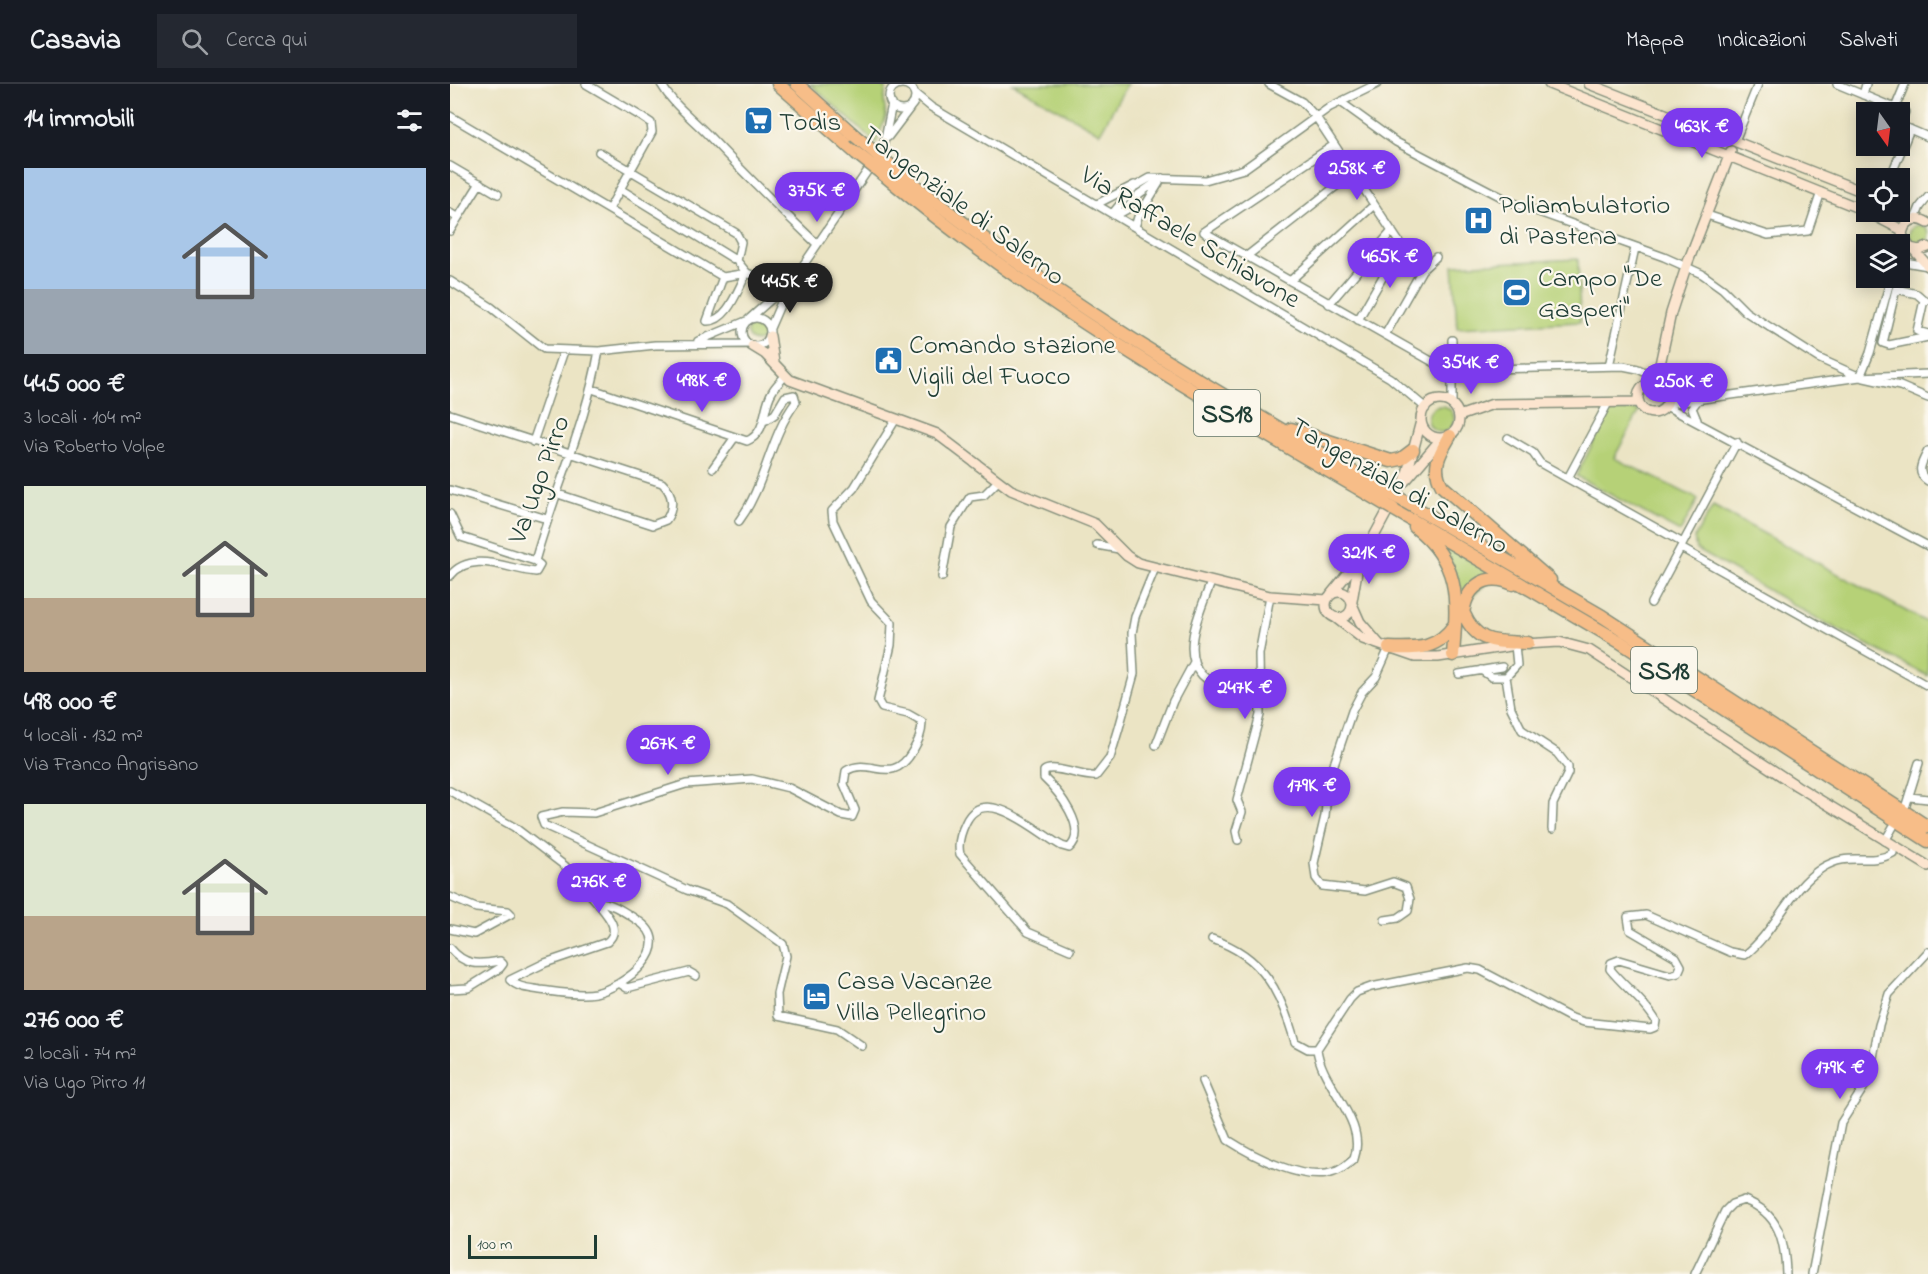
<!DOCTYPE html>
<html lang="it">
<meta charset="utf-8">
<style>
body{margin:0;font-family:"Indie Flower",sans-serif;background:#242831;color:#f1f3f6;height:100vh;display:flex;flex-direction:column;font-size:22px;white-space:nowrap}
*{box-sizing:border-box;margin:0}
p{font-size:20px;color:#9ea1a6}
.icon{flex:none;width:33px;height:33px;fill:none;stroke:currentColor;stroke-width:2;stroke-linecap:round;stroke-linejoin:round}
.map{position:relative;flex:1;overflow:hidden}
.details{display:flex;flex-direction:column;background:#171b24;width:450px}
.details>*{flex:none}
.needle{width:39px;rotate:166deg}
.fabs{position:absolute;left:1406px;top:18px;display:grid;gap:12px}
.fabs a{display:grid;place-items:center;width:54px;height:54px;border-radius:0px;background:#171b24;box-shadow:0 3px 15px #0003;font-size:30px}
.scale{position:absolute;left:18px;bottom:15px;width:129px;box-sizing:border-box;padding-left:6px;border:3px solid #1f3d34;border-top:0;font-size:16px;line-height:21px;white-space:nowrap;color:#1f3d34;-webkit-text-stroke:4px #fbf7ec;paint-order:stroke}
.price{position:absolute;translate:-50% -51px;padding:0 14px;border-radius:21px;background:#7c3aed;color:#fff;font-size:20px;line-height:39px;filter:drop-shadow(0 2px 3px #0008)}
.price::after{content:'';position:absolute;left:50%;top:36px;width:18px;height:14px;margin-left:-9px;background:inherit;clip-path:polygon(0 0,100% 0,50% 100%)}
.price.active{background:#222;color:#fff}
ul{padding:0;list-style:none}
li{display:grid;align-content:center;gap:12px;height:318px;padding:0 24px}
li span{display:grid;place-items:center;height:186px;border-radius:0px;color:#555}
li>.icon{margin-inline-start:auto}
span .icon{width:108px;height:108px;fill:#fffc;stroke-width:1}
li b{font-size:26px}
h2{display:flex;justify-content:space-between;align-items:center;height:72px;padding:0 24px;font-size:26px}
header{display:flex;align-items:center;gap:36px;box-sizing:border-box;height:84px;padding:0 30px;background:#171b24;border-bottom:2px solid #363941}
header strong{font-size:28px}
nav{display:flex;gap:33px;margin-inline-start:auto;font-size:21px}
.search{width:420px;height:54px;background:#242831;display:flex;align-items:center;gap:15px;box-sizing:border-box;padding:0 21px;border-radius:0px;color:#9ea1a6;font-size:22px}
main{display:flex;flex:1;min-height:0}
.map>svg:first-child{display:block}
</style>
<header>
<strong>Casavia</strong>
<div class="search"><svg class="icon" aria-label="search" viewBox="0 0 24 24"><circle cx="10" cy="10" r="6"/><path d="M15 15l6 6"/></svg>Cerca qui</div>
<nav><a>Mappa</a><a>Indicazioni</a><a>Salvati</a></nav>
</header>
<main>
<section class="details">
<h2>14 immobili<svg class="icon" aria-label="filters" viewBox="0 0 24 24"><path d="M4 7h16M4 17h16"/><circle cx="9" cy="7" r="2"/><circle cx="15" cy="17" r="2"/></svg></h2>
<ul>
<li><span style="background:linear-gradient(#a9c7e8 65%,#9aa5b1 0)"><svg class="icon" aria-label="home" viewBox="0 0 24 24"><path d="M3 11l9-7 9 7M6 9v11h12V9"/></svg></span><div><b>445 000 €</b><p>3 locali · 104 m²</p><p>Via Roberto Volpe</p></div></li>
<li><span style="background:linear-gradient(#dfe7d0 60%,#b9a48a 0)"><svg class="icon" aria-label="home" viewBox="0 0 24 24"><path d="M3 11l9-7 9 7M6 9v11h12V9"/></svg></span><div><b>498 000 €</b><p>4 locali · 132 m²</p><p>Via Franco Angrisano</p></div></li>
<li><span style="background:linear-gradient(#dfe7d0 60%,#b9a48a 0)"><svg class="icon" aria-label="home" viewBox="0 0 24 24"><path d="M3 11l9-7 9 7M6 9v11h12V9"/></svg></span><div><b>276 000 €</b><p>2 locali · 74 m²</p><p>Via Ugo Pirro 11</p></div></li>
</ul>
</section>
<div class="map">
<svg width="1478" height="1190" viewBox="0 0 1478 1190">
<rect width="100%" height="100%" fill="#fbf7ec"/>
<filter id="ink" filterUnits="userSpaceOnUse"><feTurbulence type="fractalNoise" baseFrequency=".0167" numOctaves="2"/><feDisplacementMap in="SourceGraphic" scale="12" xChannelSelector="R" yChannelSelector="G"/><feConvolveMatrix kernelMatrix="1 2 1 2 8 2 1 2 1" color-interpolation-filters="sRGB"/></filter>
<filter id="wash" filterUnits="userSpaceOnUse"><feTurbulence type="fractalNoise" baseFrequency=".008" numOctaves="4" result="noise"/><feDisplacementMap in="SourceGraphic" scale="24" xChannelSelector="R" yChannelSelector="G"/><feGaussianBlur stdDeviation="1.35" result="paint"/><feColorMatrix in="noise" values="0 0 0 0 0 0 0 0 0 0 0 0 0 0 0 0 0 1.4 0 .05"/><feComposite in="paint" operator="in"/></filter>
<g filter="url(#wash)">
<rect width="100%" height="100%" fill="#ebe4c4"/>
<path fill="#b6d177" stroke="#6a8756" stroke-width="1.5" d="M 360,0 L 427,0 L 436,4 L 434,18 L 436,33 L 426,59 Z
M 563,0 L 677,0 L 650,49 Z
M1459 151a10 10 0 1 1 20 0a10 10 0 1 1-20 0Z
M 1128,175 L 1130,238 L 1007,244 L 1003,181 Z
M297 248a9 9 0 1 1 18 0a9 9 0 1 1-18 0Z
M978 335a13 13 0 1 1 26 0a13 13 0 1 1-26 0Z
M 1160,326 L 1190,326 L 1164,374 L 1248,415 L 1230,448 L 1126,392 Z
M 1263,422 L 1478,539 L 1478,592 L 1370,536 L 1246,465 L 1244,454 Z
M 986,456 L 1046,491 L 1012,521 L 1001,477 Z"/>
</g>
<g filter="url(#ink)">
<g fill="none" stroke-linecap="round" stroke-linejoin="round">
<path stroke="#c2c3a7" stroke-width="9" stroke-dasharray="9 4.5" stroke-linecap="butt" d="M 943,418 L 955,397"/>
<defs>
<path id="street" d="M 136,0 L 192,33 L 201,39 L 202,48 L 159,125
M 211,0 C 223,21 242,34 258,51 C 294,89 330,125 367,160
M 819,0 L 852,18 L 866,33 L 951,161 L 972,186 L 935,251
M 1387,0 L 1445,24 L 1455,0
M439 13a13 13 0 1 1 26 0a13 13 0 1 1-26 0Z
M 464,9 L 481,23 L 940,294 L 976,324
M 1413,11 L 1416,0
M 892,19 L 946,58 L 1061,118 L 1214,173 L 1252,190 L 1273,205 L 1296,228 L 1368,274 L 1410,293 L 1450,302 L 1478,314
M 1445,24 L 1455,28 L 1450,41 L 1478,53
M 0,32 L 273,193 L 297,189
M 438,53 L 460,24
M 1285,57 L 1308,0
M 884,61 L 754,148 L 997,286 L 1173,282 L 1188,285 L 1207,294
M 149,68 L 286,149 L 291,158 L 287,177 L 297,189 L 337,205
M 0,82 L 48,110
M 1440,94 L 1460,45
M 170,105 L 287,177
M 647,120 L 684,101
M 0,129 L 8,134 L 0,147
M 663,129 L 684,103 L 700,94 L 755,96 L 794,85 L 880,23 L 927,0
M 667,131 L 676,126 L 689,110 L 712,94
M 1257,131 L 1318,151 L 1358,147 L 1371,108
M 8,134 L 30,99
M 1465,135 L 1470,123 L 1478,113
M 685,143 L 688,133 L 709,99
M 797,172 L 903,89
M 1449,177 L 1478,182
M 972,186 L 986,173
M 305,192 L 316,203 L 319,216
M 273,193 L 257,237 C 278,238 288,204 297,189
M 0,197 L 41,223 L 94,265 L 149,267 L 205,261 L 298,260
M 840,197 L 924,121
M 1474,216 L 1467,210 L 1446,205 L 1433,259 L 1439,261 L 1478,253
M 1476,217 L 1474,216 L 1467,247 L 1478,250
M 879,220 L 942,147
M292 248a14 14 0 1 1 28 0a14 14 0 1 1-28 0Z
M 299,235 L 327,210 L 337,205
M 908,236 L 951,161
M 320,244 L 337,205 L 433,64 L 442,20
M 248,257 L 296,237
M 1159,282 L 1185,164
M 1410,293 L 1420,269 L 1441,194
M 142,305 L 297,357 C 318,348 312,324 322,308 C 325,302 330,298 334,293
M 1002,320 L 1002,256
M 1217,320 L 1410,293 L 1478,290
M 1216,322 L 1478,462
M 0,330 L 212,399 C 223,409 225,423 216,436 L 203,441 L 105,409
M 1247,336 L 1242,324 L 1248,316
M 1058,354 L 1083,369 L 1090,379 L 1233,459
M 83,358 L 114,267
M 1478,367 C 1472,378 1465,389 1478,397
M 263,384 L 285,353
M 1118,394 L 1158,319
M 0,406 L 97,435
M 0,430 L 11,453 L 85,477 C 105,406 136,339 149,267
M 289,437 C 316,401 319,353 346,318 L 344,311 L 335,313 L 325,330 L 316,336
M 647,461 L 669,465
M 1231,464 L 1478,602
M 0,492 C 22,465 59,486 86,488 L 90,481 L 85,477
M 492,493 L 501,443 L 520,413 L 534,411 L 548,397
M 761,498 C 752,524 729,567 752,591 C 763,602 795,613 810,621
M 1201,519 L 1287,358
M 1031,586 L 1041,593 L 1056,593 L 1067,581 L 1065,561
M 1009,590 L 1052,583
M 1056,593 L 1061,624 L 1072,646 L 1107,669 L 1118,683 L 1118,689 L 1103,720 L 1102,745
M 706,661 L 723,617 L 744,578
M 0,707 L 64,743 L 115,782 L 146,817 C 162,819 173,827 187,836 C 229,862 174,903 145,909 C 128,912 107,908 90,906 C 79,904 68,904 60,896 L 95,879 L 157,858 C 173,845 155,829 146,817
M 1460,713 L 1478,715
M 1456,721 L 1469,679
M 788,756 L 786,747 L 792,728 L 787,716 L 810,631 L 809,570 L 820,512
M 1435,757 L 1443,743
M 0,813 L 26,824 L 58,827 L 61,830 L 24,850 L 0,845
M 935,836 L 948,834 L 958,827 L 960,815 L 956,803 L 943,798 L 915,807 L 872,802 L 866,794 L 864,779 L 875,732 L 878,698 L 902,627 L 912,608 L 926,593 L 939,564
M 762,855 C 814,872 831,909 845,958 L 858,965 L 867,965
M 0,864 C 15,882 28,881 50,877 L 53,880 L 50,884 L 18,904 L 0,905
M 620,866 L 578,848 L 510,770 C 507,759 511,748 516,738 C 535,698 590,751 612,762 L 619,764 C 640,746 608,707 594,694 L 594,687 C 603,679 632,694 646,692 L 660,674 L 669,644 L 684,590 L 682,549 L 685,533 L 705,484
M 169,899 L 177,904 L 239,888 L 246,892
M 412,962 L 387,945 L 328,932 L 327,910 L 336,872 L 333,860 L 277,820 L 237,806 L 94,741 L 91,733 L 113,728 L 144,729 L 236,700 L 302,695 L 339,704 L 391,731 L 402,733 L 405,726 L 394,700 L 396,687 C 421,672 441,703 462,668 C 468,658 472,650 472,638 L 458,630 L 432,624 L 428,617 L 441,561 L 442,539 L 421,517 L 383,437 L 382,427 L 404,404 L 446,335
M 753,997 L 778,1056 C 803,1072 855,1099 884,1088 C 892,1086 898,1080 904,1075 C 918,1036 871,1002 867,965 L 900,915 L 907,908 L 921,903 L 1018,884 L 1030,886 L 1119,933 L 1134,938 L 1200,945 L 1205,943 L 1206,937 C 1194,916 1174,903 1160,885 L 1161,879 L 1169,876 L 1220,891 L 1228,889 L 1231,882 L 1226,873 L 1180,846 L 1178,833 L 1196,831 L 1280,868 L 1295,871 C 1325,848 1339,805 1372,784 C 1400,766 1418,783 1443,769 L 1443,762
M 1245,1190 L 1275,1127 L 1282,1120 L 1294,1116 C 1329,1129 1335,1156 1336,1190
M 1362,1190 L 1391,1039 L 1419,995 L 1429,941 L 1439,910 L 1478,868"/>
<path id="secondary" d="M 1099,0 L 1416,127
M 1139,0 L 1416,109
M 1449,126 L 1461,136
M 1417,128 L 1452,146
M 1478,139 C 1465,131 1454,137 1452,151 L 1460,164 L 1469,166 L 1478,163
M 1464,166 L 1478,182
M 320,252 L 324,278
M 302,262 L 315,270 L 340,296 L 487,350 L 561,406 L 645,440 L 677,472 L 688,479 L 820,512 L 877,516
M 1206,299 L 1221,229 L 1236,183 L 1281,67
M1188 314a15 15 0 1 1 30 0a15 15 0 1 1-30 0Z
M971 335a19 19 0 1 1 38 0a19 19 0 1 1-38 0Z
M 1009,332 L 1043,320 L 1189,318
M 957,395 L 991,355
M 955,397 L 971,337
M876 521a13 13 0 1 1 26 0a13 13 0 1 1-26 0Z
M 881,510 L 908,477
M 902,517 L 908,482 L 936,430
M 902,520 L 910,538 L 929,560
M 886,534 L 913,555 L 965,573 L 988,573 L 1060,562
M 1074,560 L 1109,558 L 1139,566 L 1347,702 L 1478,782"/>
<path id="highway" d="M 328,0 L 406,69
M 347,0 L 405,52
M 440,81 C 589,205 751,299 917,396
M 434,91 C 581,215 746,310 911,406
M 841,345 L 941,377 L 951,375 L 963,366
M 1000,352 C 990,369 981,382 992,402 L 1100,496
M 966,424 L 1152,532 L 1478,743
M 943,425 L 1170,558 L 1478,757
M 965,443 C 1012,480 1007,517 1003,571
M 1014,530 C 1028,562 1048,557 1078,559
M 1013,533 C 1014,504 1035,487 1063,500
M 939,564 C 968,565 987,566 1005,540"/>
</defs>
<use href="#street" stroke="#85907c" stroke-width="10"/>
<use href="#secondary" stroke="#85907c" stroke-width="12"/>
<use href="#highway" stroke="#85907c" stroke-width="15"/>
<use href="#street" stroke="#fff" stroke-width="7"/>
<use href="#secondary" stroke="#fce5cf" stroke-width="9"/>
<use href="#highway" stroke="#f7bd88" stroke-width="12"/>
<defs>
<path id="highway-bridge" d="M 405,52 L 440,81
M 406,69 L 434,91
M 917,396 L 966,424
M 911,406 L 943,425"/>
</defs>
<use href="#highway-bridge" stroke="#85907c" stroke-width="15" stroke-linecap="butt"/>
<use href="#highway-bridge" stroke="#f7bd88" stroke-width="12"/>
</g>
</g>
<defs>
<symbol id="supermarket-square" viewBox="-11 -11 22 22"><rect x="-9" y="-9" width="18" height="18" rx="4" fill="#1f6fb2" stroke="#fbf7ec"/><path d="M-6-5.5h2.5l.6 2H6L4.5 2H-2.5L-4.4-4H-6ZM-1.5 3.2a1.3 1.3 0 1 0 .1 0ZM3 3.2a1.3 1.3 0 1 0 .1 0Z" fill="#fff"/></symbol>
<symbol id="hospital-square" viewBox="-11 -11 22 22"><rect x="-9" y="-9" width="18" height="18" rx="4" fill="#1f6fb2" stroke="#fbf7ec"/><path d="M-5-5h3v3.5h4V-5h3V5h-3V1.5h-4V5h-3Z" fill="#fff"/></symbol>
<symbol id="stadium-square" viewBox="-11 -11 22 22"><rect x="-9" y="-9" width="18" height="18" rx="4" fill="#1f6fb2" stroke="#fbf7ec"/><path d="M0-5a6.5 5 0 1 0 0 10a6.5 5 0 1 0 0-10ZM-3.5-1.8h7v3.6h-7Z" fill="#fff"/></symbol>
<symbol id="civic-square" viewBox="-11 -11 22 22"><rect x="-9" y="-9" width="18" height="18" rx="4" fill="#1f6fb2" stroke="#fbf7ec"/><path d="M-.6-6.5H3V-4.5H.6V-3L4-1V1h2V6H-6V1h2V-1L-.6-3ZM-1.2 2.5V6h2.4V2.5Z" fill="#fff"/></symbol>
<symbol id="hotel-square" viewBox="-11 -11 22 22"><rect x="-9" y="-9" width="18" height="18" rx="4" fill="#1f6fb2" stroke="#fbf7ec"/><path d="M-6-4.5h1.5V1H6V5H4.5V3h-9V5H-6ZM-4 0a1.8 1.8 0 1 1 3.6 0ZM.5 0V-2.5h3Q6-2.5 6 0Z" fill="#fff"/></symbol>
</defs>
<g fill-rule="evenodd">
<use href="#supermarket-square" x="292" y="20" width="33" height="33"/>
<use href="#hospital-square" x="1012" y="120" width="33" height="33"/>
<use href="#stadium-square" x="1050" y="192" width="33" height="33"/>
<use href="#civic-square" x="422" y="260" width="33" height="33"/>
<use href="#hotel-square" x="350" y="896" width="33" height="33"/>
</g>
<g text-anchor="middle" stroke-width="4.5" stroke-linejoin="round" paint-order="stroke">
<g fill="#fbf7ec" stroke="#61756b" stroke-width="1.5">
<rect x="744" y="306" width="66" height="46" rx="4.5"/>
<rect x="1181" y="563" width="66" height="46" rx="4.5"/>
</g>
<g font-size="26" font-weight="bold" fill="#1f3d34">
<text x="777" y="338">SS18</text>
<text x="1214" y="595">SS18</text>
</g>
<g font-size="27" fill="#1f3d34" stroke="#fbf7ec" text-anchor="start">
<text x="329" y="46">Todis</text>
<text x="1049" y="129">Poliambulatorio<tspan x="1049" dy="31">di Pastena</tspan></text>
<text x="1088" y="202">Campo "De<tspan x="1088" dy="31">Gasperi"</tspan></text>
<text x="459" y="269">Comando stazione<tspan x="459" dy="31">Vigili del Fuoco</tspan></text>
<text x="387" y="905">Casa Vacanze<tspan x="387" dy="31">Villa Pellegrino</tspan></text>
</g>
<g font-size="27" fill="#1f3d34" stroke="#fbf7ec">
<text transform="translate(514 121) rotate(37)" y="9">Tangenziale di Salerno</text>
<text transform="translate(741 152) rotate(31)" y="9">Via Raffaele Schiavone</text>
<text transform="translate(88 395) rotate(-70)" y="9">Va Ugo Pirro</text>
<text transform="translate(950 401) rotate(30)" y="9">Tangenziale di Salerno</text>
</g>
</g>
</svg>
<div class="fabs">
<a><svg class="needle" viewBox="-14 -14 28 28"><path d="M0-13l5 13h-10z" fill="#e53935"/><path d="M0 13l5-13h-10z" fill="#9ea1a6"/></svg></a>
<a><svg class="icon" aria-label="locate" viewBox="0 0 24 24"><circle cx="12" cy="12" r="6"/><path d="M12 2v4M12 18v4M2 12h4M18 12h4"/></svg></a>
<a><svg class="icon" aria-label="layers" viewBox="0 0 24 24"><path d="M12 4l9 5-9 5-9-5zM3 14l9 5 9-5"/></svg></a>
</div>
<div class="scale">100 m</div>
<b class="price" style="left:1252px;top:75px">463K €</b>
<b class="price" style="left:907px;top:117px">258K €</b>
<b class="price" style="left:367px;top:139px">375K €</b>
<b class="price" style="left:940px;top:205px">465K €</b>
<b class="price active" style="left:340px;top:230px">445K €</b>
<b class="price" style="left:1021px;top:311px">354K €</b>
<b class="price" style="left:252px;top:329px">498K €</b>
<b class="price" style="left:1234px;top:330px">250K €</b>
<b class="price" style="left:919px;top:501px">321K €</b>
<b class="price" style="left:795px;top:636px">247K €</b>
<b class="price" style="left:218px;top:692px">267K €</b>
<b class="price" style="left:862px;top:734px">179K €</b>
<b class="price" style="left:149px;top:830px">276K €</b>
<b class="price" style="left:1390px;top:1016px">179K €</b>
</div>
</main>
